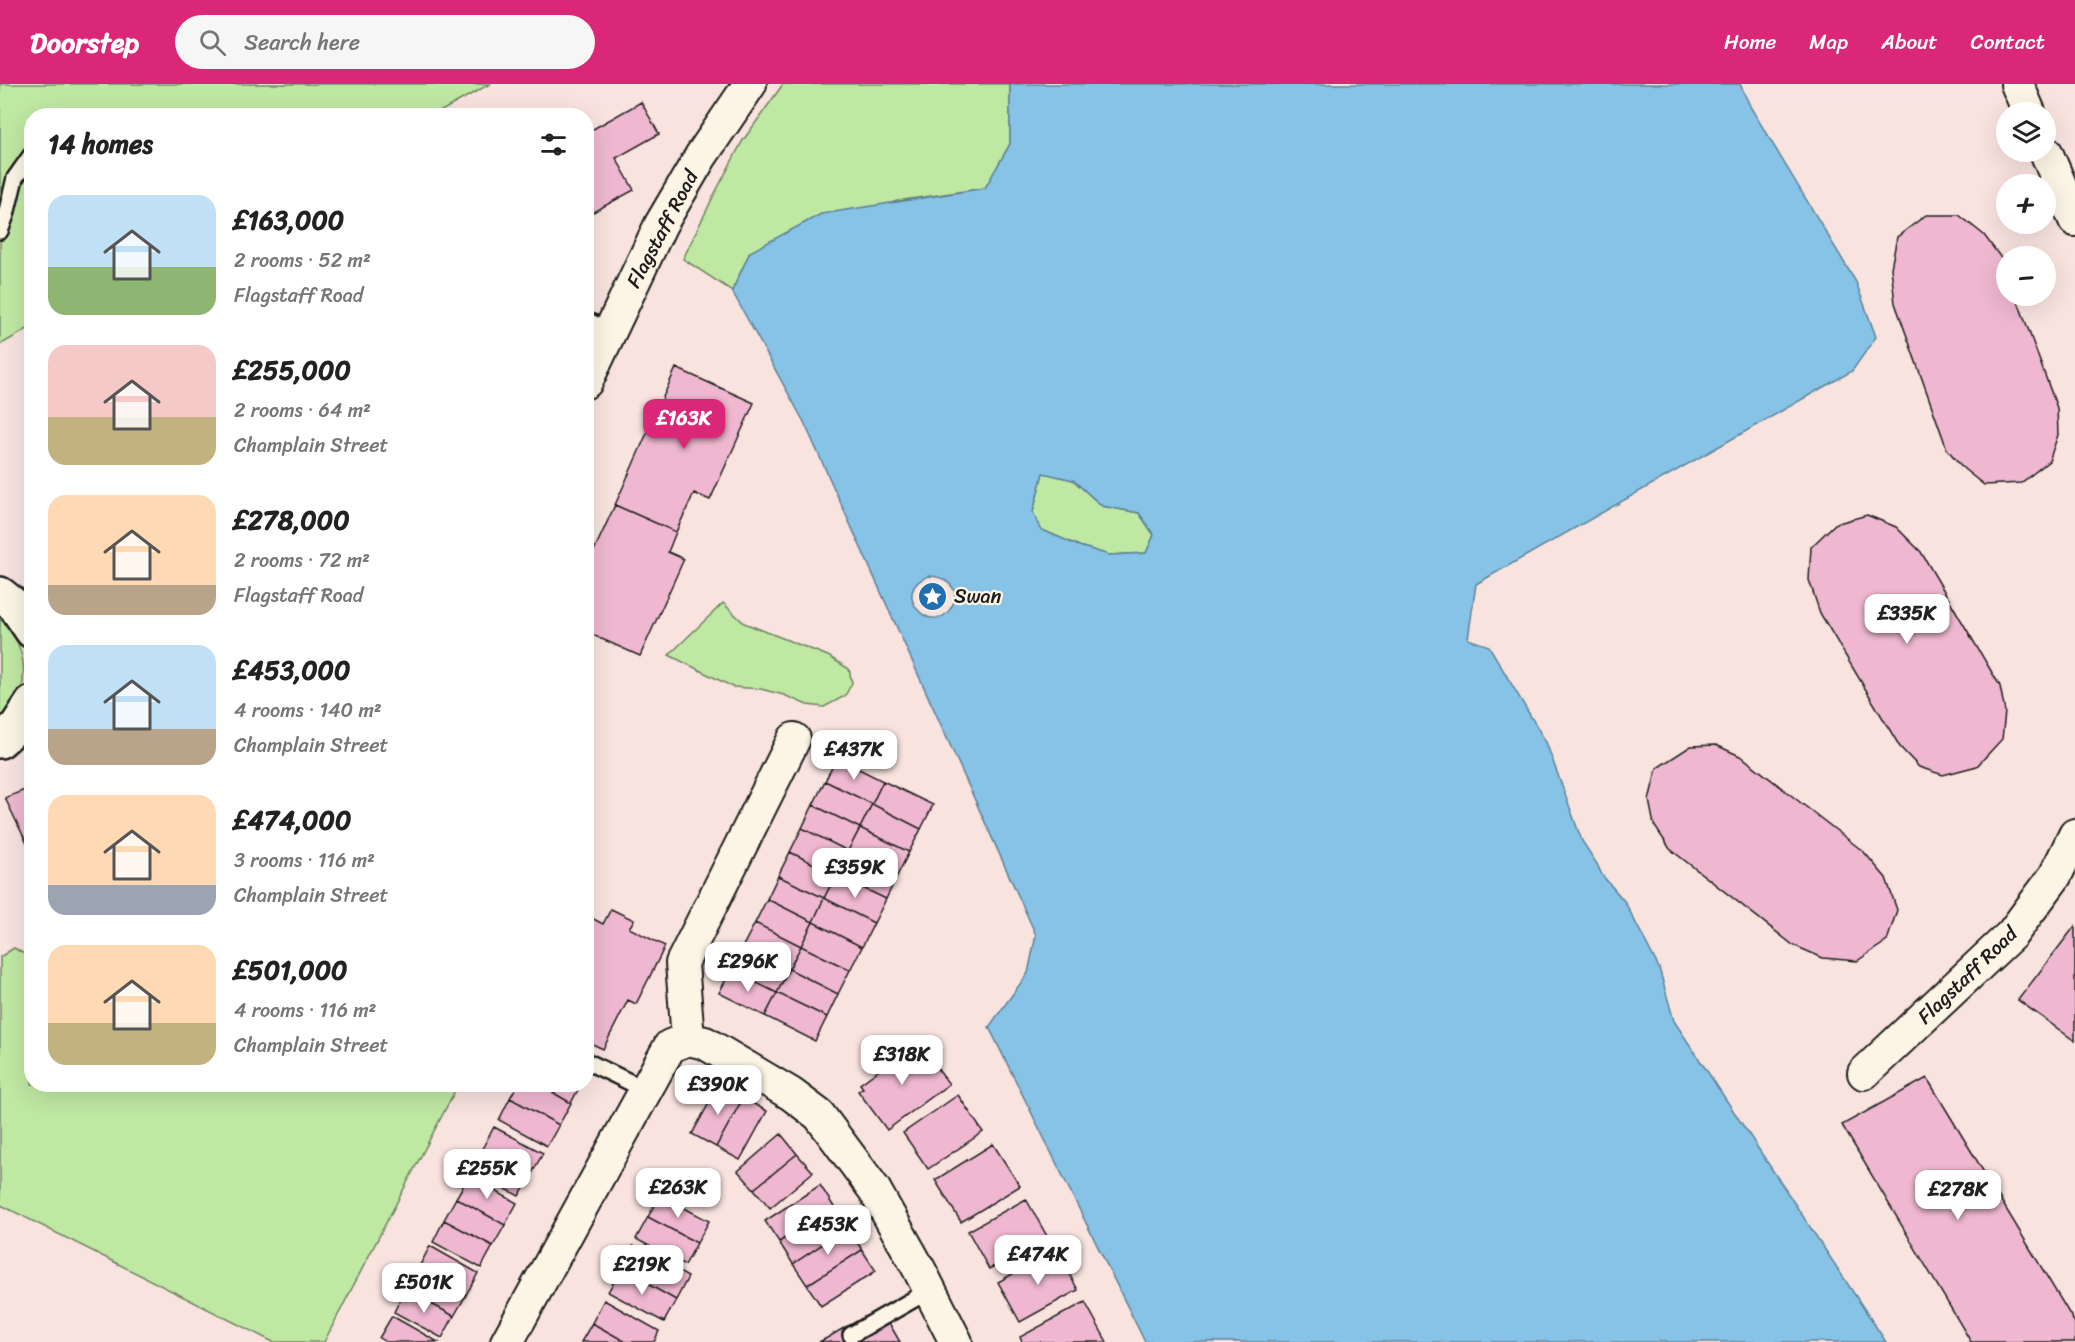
<!DOCTYPE html>
<meta charset="utf-8">
<style>
body{margin:0;font-family:Sriracha,sans-serif;background:#f6f6f6;color:#222;height:100vh;display:flex;flex-direction:column;font-size:22px;white-space:nowrap}
*{box-sizing:border-box;margin:0}
p{font-size:20px;color:#767676}
.icon{flex:none;width:33px;height:33px;fill:none;stroke:currentColor;stroke-width:2;stroke-linecap:round;stroke-linejoin:round}
.map{position:relative;flex:1;overflow:hidden}
.panel{position:absolute;left:24px;top:24px;width:570px;height:984px;display:flex;flex-direction:column;background:#fff;border-radius:24px;box-shadow:0 6px 24px #0002}
.panel>*{flex:none}
.buttons{position:absolute;left:1996px;top:18px;display:grid;gap:12px}
.buttons a{display:grid;place-items:center;width:60px;height:60px;border-radius:50%;background:#fff;box-shadow:0 6px 24px #0002;font-size:30px}
.price{position:absolute;translate:-50% -51px;padding:0 14px;border-radius:12px;background:#fff;color:#222;font-size:20px;line-height:39px;filter:drop-shadow(0 2px 3px #0008)}
.price::after{content:'';position:absolute;left:50%;top:36px;width:18px;height:14px;margin-left:-9px;background:inherit;clip-path:polygon(0 0,100% 0,50% 100%)}
.price.selected{background:#db2777;color:#fff}
ul{padding:0;list-style:none}
li{display:flex;align-items:center;gap:18px;height:150px;padding:0 24px}
li span{display:grid;place-items:center;flex:none;width:168px;height:120px;border-radius:18px;color:#555}
li>.icon{margin-inline-start:auto}
span .icon{width:72px;height:72px;fill:#fffc;stroke-width:1}
li b{font-size:26px}
h2{display:flex;justify-content:space-between;align-items:center;height:72px;padding:0 24px;font-size:26px}
header{display:flex;align-items:center;gap:36px;box-sizing:border-box;height:84px;padding:0 30px;background:#db2777;color:#fff}
header strong{font-size:28px}
nav{display:flex;gap:33px;margin-inline-start:auto;font-size:21px}
.search{width:420px;height:54px;background:#f6f6f6;display:flex;align-items:center;gap:15px;box-sizing:border-box;padding:0 21px;border-radius:33px;color:#767676;font-size:22px}
.map>svg:first-child{display:block}
</style>
<header>
<strong>Doorstep</strong>
<div class="search"><svg class="icon" aria-label="search" viewBox="0 0 24 24"><circle cx="10" cy="10" r="6"/><path d="M15 15l6 6"/></svg>Search here</div>
<nav><a>Home</a><a>Map</a><a>About</a><a>Contact</a></nav>
</header>
<div class="map">
<svg width="2075" height="1258" viewBox="0 0 2075 1258">
<rect width="100%" height="100%" fill="#f8e3df"/>
<filter id="ink" filterUnits="userSpaceOnUse"><feTurbulence type="fractalNoise" baseFrequency=".0167" numOctaves="2"/><feDisplacementMap in="SourceGraphic" scale="12" xChannelSelector="R" yChannelSelector="G"/><feConvolveMatrix kernelMatrix="1 2 1 2 8 2 1 2 1" color-interpolation-filters="sRGB"/></filter>
<g filter="url(#ink)">
<path fill="#bfe8a3" stroke="#6e8260" stroke-width="1.5" d="M 0,0 L 490,0 L 434,31 L 32,32 L 31,243 L 0,261 Z
M 783,0 L 1010,0 L 1010,60 L 985,104 L 897,117 L 750,168 L 732,207 L 683,175 L 713,113 L 742,58 Z
M 1043,388 L 1073,396 L 1102,422 L 1139,429 L 1154,451 L 1146,469 L 1109,471 L 1079,462 L 1040,445 L 1033,428 Z
M 723,519 L 744,539 L 828,572 L 849,585 L 852,599 L 845,612 L 824,623 L 807,621 L 784,611 L 761,605 L 733,603 L 669,571 Z
M 0,535 C 21,552 28,583 21,609 C 18,620 6,631 0,641 Z
M 14,864 L 31,874 L 32,1000 L 458,1001 L 324,1258 L 273,1258 L 1,1121 L 0,1123 L 0,873 Z"/>
<path fill="#87c3e7" stroke="#5c8096" stroke-width="1.5" fill-rule="evenodd" d="M 1010,0 L 1740,0 L 1751,24 L 1856,198 L 1876,253 L 1852,287 L 1476,500 L 1468,555 L 1489,562 L 1546,658 L 1582,757 L 1597,780 L 1602,791 L 1625,818 L 1659,884 L 1674,937 L 1886,1258 L 1145,1258 L 989,943 L 1028,889 L 1036,851 L 804,338 L 732,207 L 750,168 L 821,130 L 985,104 L 1010,60 ZM 1043,389 L 1073,396 L 1102,422 L 1139,429 L 1154,451 L 1146,469 L 1109,471 L 1079,462 L 1040,445 L 1033,428 ZM 929,492 C 945,492 962,505 952,522 C 933,557 887,507 929,492 Z"/>
<path fill="#efb8d0" stroke="#1c1c1c" stroke-width="1.5" d="M 641,18 L 659,50 L 616,74 L 634,106 L 586,132 L 586,49 Z
M 1926,131 L 1959,131 L 1984,151 L 2004,178 L 2007,186 L 2007,212 L 2016,212 L 2057,324 L 2058,351 L 2049,377 L 2021,399 L 1984,401 L 1964,385 L 1947,365 L 1895,219 L 1891,184 L 1897,153 Z
M 676,284 L 754,319 L 710,416 L 694,409 L 676,448 L 615,421 Z
M 615,421 L 676,448 L 668,468 L 684,475 L 640,572 L 586,548 L 586,484 Z
M 1867,431 L 1896,443 L 1921,468 L 2000,602 L 2005,628 L 2002,655 L 1977,682 L 1943,691 L 1919,683 L 1900,663 L 1820,529 L 1809,496 L 1811,463 L 1835,440 Z
M 1716,661 L 1742,673 L 1864,768 L 1886,794 L 1897,826 L 1887,857 L 1857,877 L 1823,874 L 1793,861 L 1670,765 L 1654,741 L 1649,716 L 1657,684 L 1691,662 Z
M 837,674 L 883,697 L 872,720 L 825,697 Z
M 825,697 L 872,720 L 860,744 L 813,721 Z
M 883,697 L 933,721 L 921,745 L 872,720 Z
M 32,703 L 32,770 L 5,714 Z
M 872,720 L 921,745 L 909,768 L 860,744 Z
M 813,721 L 860,744 L 848,767 L 802,744 Z
M 802,744 L 848,767 L 836,791 L 790,768 Z
M 860,744 L 909,768 L 897,792 L 848,767 Z
M 848,767 L 897,792 L 886,815 L 836,791 Z
M 790,768 L 836,791 L 824,814 L 778,792 Z
M 836,791 L 886,815 L 874,839 L 824,814 Z
M 778,792 L 824,814 L 813,838 L 767,815 Z
M 824,814 L 874,839 L 862,863 L 813,838 Z
M 767,815 L 813,838 L 801,862 L 755,839 Z
M 611,825 L 634,836 L 629,844 L 665,862 L 636,920 L 628,916 L 603,965 L 586,957 L 586,902 L 589,896 L 586,894 L 586,885 L 589,880 L 586,879 L 586,831 L 603,840 Z
M 813,838 L 862,863 L 850,886 L 801,862 Z
M 755,839 L 801,862 L 789,885 L 743,862 Z
M 2075,842 L 2075,957 L 2018,916 Z
M 743,862 L 789,885 L 777,909 L 731,886 Z
M 801,862 L 850,886 L 838,910 L 789,885 Z
M 789,885 L 838,910 L 827,933 L 777,909 Z
M 731,886 L 777,909 L 765,932 L 719,909 Z
M 777,909 L 827,933 L 815,957 L 765,932 Z
M 917,958 L 949,1000 L 887,1046 L 858,1007 L 863,1004 L 860,1000 Z
M 1927,994 L 2075,1239 L 2075,1258 L 1971,1258 L 1842,1041 Z
M 518,1000 L 538,1000 L 571,1019 L 559,1041 L 510,1014 Z
M 538,1000 L 581,1000 L 571,1019 Z
M 719,1001 L 743,1014 L 716,1063 L 692,1050 Z
M 958,1011 L 983,1048 L 928,1085 L 903,1049 Z
M 510,1014 L 559,1041 L 547,1062 L 499,1036 Z
M 743,1014 L 767,1027 L 740,1076 L 716,1063 Z
M 494,1043 L 543,1069 L 531,1091 L 482,1065 Z
M 781,1050 L 797,1070 L 754,1105 L 738,1087 Z
M 993,1060 L 1020,1102 L 961,1138 L 935,1096 Z
M 482,1065 L 531,1091 L 519,1112 L 471,1086 Z
M 797,1070 L 813,1088 L 770,1124 L 754,1105 Z
M 469,1092 L 517,1119 L 505,1141 L 456,1114 Z
M 820,1101 L 834,1123 L 779,1158 L 765,1137 Z
M 660,1111 L 709,1137 L 697,1159 L 648,1133 Z
M 456,1114 L 505,1141 L 493,1162 L 444,1136 Z
M 1026,1115 L 1048,1154 L 989,1185 L 968,1147 Z
M 834,1123 L 848,1143 L 793,1180 L 779,1158 Z
M 648,1133 L 697,1159 L 685,1181 L 636,1155 Z
M 444,1136 L 493,1162 L 481,1184 L 433,1158 Z
M 848,1143 L 862,1166 L 807,1201 L 793,1180 Z
M 430,1162 L 478,1189 L 466,1211 L 418,1185 Z
M 633,1162 L 688,1193 L 676,1216 L 621,1185 Z
M 862,1166 L 876,1187 L 821,1222 L 807,1201 Z
M 1056,1166 L 1078,1206 L 1020,1238 L 998,1198 Z
M 418,1185 L 466,1211 L 454,1232 L 405,1206 Z
M 621,1185 L 676,1216 L 664,1238 L 608,1208 Z
M 405,1206 L 454,1232 L 442,1254 L 394,1228 Z
M 604,1216 L 659,1247 L 654,1258 L 626,1258 L 592,1239 Z
M 1085,1218 L 1107,1258 L 1022,1258 L 1020,1253 Z
M 392,1232 L 438,1258 L 386,1258 L 379,1254 Z
M 592,1239 L 626,1258 L 581,1258 Z
M 889,1239 L 900,1258 L 856,1258 L 863,1254 Z
M 847,1242 L 855,1258 L 819,1258 L 827,1254 Z"/>
<g fill="none" stroke-linecap="round" stroke-linejoin="round">
<defs>
<path id="lane" d="M 0,147 L 6,131 L 15,94 L 32,70
M 586,236 L 610,247
M 586,977 L 646,1006
M 851,1251 L 930,1206"/>
<path id="street" d="M 2017,0 L 2029,28
M 2046,68 L 2075,136
M 586,298 L 661,140 L 701,72 L 750,0
M 688,955 L 682,879 L 794,655
M 1864,989 L 2012,850 L 2055,792 L 2075,751
M 507,1258 L 670,962 L 688,955 L 705,959 L 791,1010 L 819,1031 L 874,1105 L 919,1185 L 956,1258"/>
<path id="secondary" d="M 0,510 L 15,522 L 32,547
M 0,657 L 17,642 L 32,619"/>
</defs>
<use href="#lane" stroke="#1c1c1c" stroke-width="20"/>
<use href="#street" stroke="#1c1c1c" stroke-width="36"/>
<use href="#secondary" stroke="#1c1c1c" stroke-width="38"/>
<use href="#lane" stroke="#fcf5e5" stroke-width="15"/>
<use href="#street" stroke="#fcf5e5" stroke-width="32"/>
<use href="#secondary" stroke="#fcf5e5" stroke-width="33"/>
</g>
</g>
<defs>
<symbol id="sight-disc" viewBox="-11 -11 22 22"><circle r="9.5" fill="#1f6fb2" stroke="#fcf5e5"/><path d="M0-6L1.8-2.2L6-1.7L2.9 1.2L3.7 5.4L0 3.3L-3.7 5.4L-2.9 1.2L-6-1.7L-1.8-2.2Z" fill="#fff"/></symbol>
</defs>
<g fill-rule="evenodd">
<use href="#sight-disc" x="916" y="496" width="33" height="33"/>
</g>
<g text-anchor="middle" stroke-width="4.5" stroke-linejoin="round" paint-order="stroke">
<g font-size="20" fill="#1c1c1c" stroke="#fcf5e5">
<text transform="translate(662 145) rotate(-62)" y="7">Flagstaff Road</text>
<text transform="translate(1967 891) rotate(-44)" y="7">Flagstaff Road</text>
</g>
<g font-size="20" fill="#1c1c1c" stroke="#fcf5e5" text-anchor="start">
<text x="954" y="519">Swan</text>
</g>
</g>
</svg>
<div class="buttons">
<a><svg class="icon" aria-label="layers" viewBox="0 0 24 24"><path d="M12 4l9 5-9 5-9-5zM3 14l9 5 9-5"/></svg></a>
<a>+</a>
<a>−</a>
</div>
<b class="price selected" style="left:684px;top:366px">£163K</b>
<b class="price" style="left:1907px;top:561px">£335K</b>
<b class="price" style="left:854px;top:697px">£437K</b>
<b class="price" style="left:855px;top:815px">£359K</b>
<b class="price" style="left:748px;top:909px">£296K</b>
<b class="price" style="left:902px;top:1002px">£318K</b>
<b class="price" style="left:718px;top:1032px">£390K</b>
<b class="price" style="left:487px;top:1116px">£255K</b>
<b class="price" style="left:678px;top:1135px">£263K</b>
<b class="price" style="left:1958px;top:1137px">£278K</b>
<b class="price" style="left:828px;top:1172px">£453K</b>
<b class="price" style="left:1038px;top:1202px">£474K</b>
<b class="price" style="left:642px;top:1212px">£219K</b>
<b class="price" style="left:424px;top:1230px">£501K</b>
<section class="panel">
<h2>14 homes<svg class="icon" aria-label="filters" viewBox="0 0 24 24"><path d="M4 7h16M4 17h16"/><circle cx="9" cy="7" r="2"/><circle cx="15" cy="17" r="2"/></svg></h2>
<ul>
<li><span style="background:linear-gradient(#bfe0f5 60%,#8fb573 0)"><svg class="icon" aria-label="home" viewBox="0 0 24 24"><path d="M3 11l9-7 9 7M6 9v11h12V9"/></svg></span><div><b>£163,000</b><p>2 rooms · 52 m²</p><p>Flagstaff Road</p></div></li>
<li><span style="background:linear-gradient(#f6c9c9 60%,#c2b280 0)"><svg class="icon" aria-label="home" viewBox="0 0 24 24"><path d="M3 11l9-7 9 7M6 9v11h12V9"/></svg></span><div><b>£255,000</b><p>2 rooms · 64 m²</p><p>Champlain Street</p></div></li>
<li><span style="background:linear-gradient(#ffd9b3 75%,#b9a48a 0)"><svg class="icon" aria-label="home" viewBox="0 0 24 24"><path d="M3 11l9-7 9 7M6 9v11h12V9"/></svg></span><div><b>£278,000</b><p>2 rooms · 72 m²</p><p>Flagstaff Road</p></div></li>
<li><span style="background:linear-gradient(#bfe0f5 70%,#b9a48a 0)"><svg class="icon" aria-label="home" viewBox="0 0 24 24"><path d="M3 11l9-7 9 7M6 9v11h12V9"/></svg></span><div><b>£453,000</b><p>4 rooms · 140 m²</p><p>Champlain Street</p></div></li>
<li><span style="background:linear-gradient(#ffd9b3 75%,#9aa5b1 0)"><svg class="icon" aria-label="home" viewBox="0 0 24 24"><path d="M3 11l9-7 9 7M6 9v11h12V9"/></svg></span><div><b>£474,000</b><p>3 rooms · 116 m²</p><p>Champlain Street</p></div></li>
<li><span style="background:linear-gradient(#ffd9b3 65%,#c2b280 0)"><svg class="icon" aria-label="home" viewBox="0 0 24 24"><path d="M3 11l9-7 9 7M6 9v11h12V9"/></svg></span><div><b>£501,000</b><p>4 rooms · 116 m²</p><p>Champlain Street</p></div></li>
</ul>
</section>
</div>
